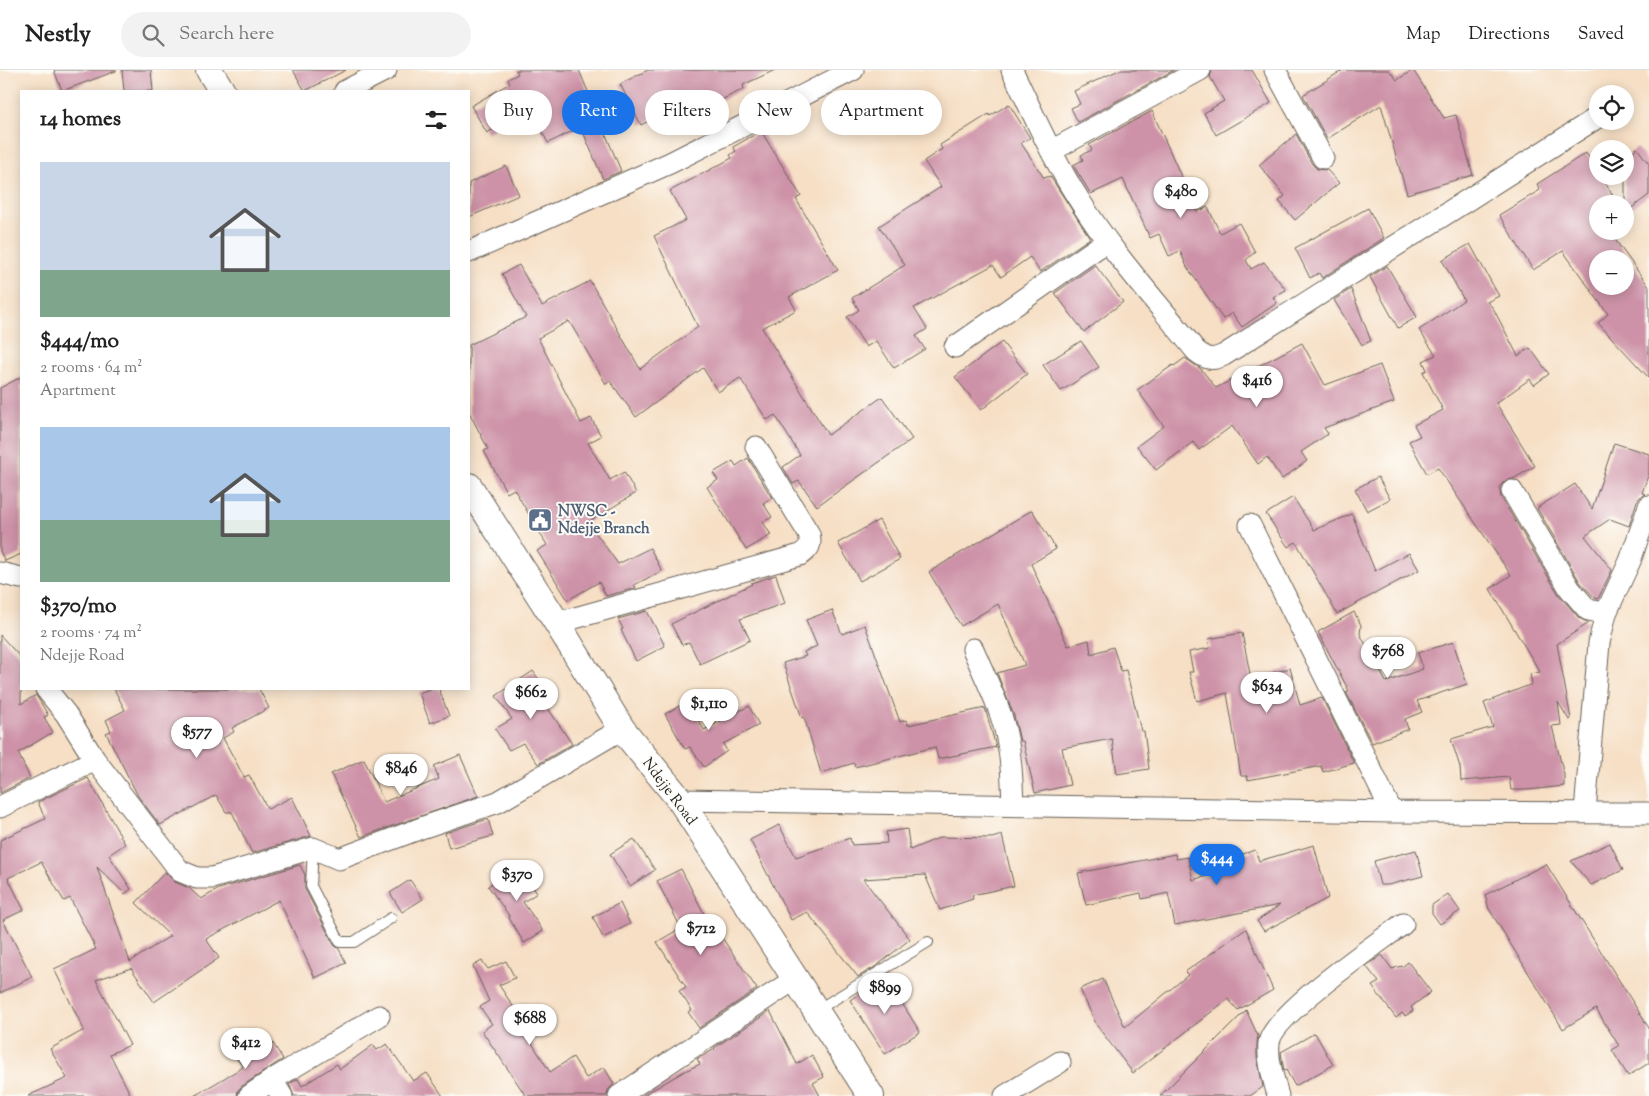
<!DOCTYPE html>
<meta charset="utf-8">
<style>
body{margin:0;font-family:"Sorts Mill Goudy",serif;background:#f2f2f2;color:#222;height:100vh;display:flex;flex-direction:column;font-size:19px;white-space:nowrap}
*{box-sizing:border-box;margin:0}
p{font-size:16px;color:#767676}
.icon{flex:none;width:28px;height:28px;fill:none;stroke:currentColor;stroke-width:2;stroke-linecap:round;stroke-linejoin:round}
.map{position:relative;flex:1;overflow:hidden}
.side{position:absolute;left:20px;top:20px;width:450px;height:600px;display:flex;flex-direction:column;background:#fff;border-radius:0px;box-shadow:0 2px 12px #0003}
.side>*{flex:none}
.top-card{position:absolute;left:485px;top:20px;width:475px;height:45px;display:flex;gap:10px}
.buttons{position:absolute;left:1589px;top:15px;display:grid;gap:10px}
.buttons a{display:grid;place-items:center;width:45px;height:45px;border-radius:50%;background:#fff;box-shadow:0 2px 12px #0003;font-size:25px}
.price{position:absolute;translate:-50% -42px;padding:0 11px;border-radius:18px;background:#fff;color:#222;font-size:16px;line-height:32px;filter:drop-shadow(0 1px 2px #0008)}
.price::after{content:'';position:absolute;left:50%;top:30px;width:15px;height:11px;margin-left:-8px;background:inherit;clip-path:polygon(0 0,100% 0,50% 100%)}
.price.on{background:#1a73e8;color:#fff}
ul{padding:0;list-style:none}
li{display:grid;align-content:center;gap:10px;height:265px;padding:0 20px}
li span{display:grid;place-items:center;height:155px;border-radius:0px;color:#555}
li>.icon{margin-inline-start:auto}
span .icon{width:90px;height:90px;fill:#fffc;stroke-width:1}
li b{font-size:21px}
h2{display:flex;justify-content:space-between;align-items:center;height:60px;padding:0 20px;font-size:21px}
.chip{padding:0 18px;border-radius:22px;background:#fff;box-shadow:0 2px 12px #0003;font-size:18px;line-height:45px}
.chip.on{background:#1a73e8;color:#fff}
header{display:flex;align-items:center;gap:30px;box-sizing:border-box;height:70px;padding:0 25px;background:#fff;border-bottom:1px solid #e0e0e0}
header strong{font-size:24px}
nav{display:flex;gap:28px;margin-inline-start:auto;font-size:18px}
.search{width:350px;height:45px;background:#f2f2f2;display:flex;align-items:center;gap:12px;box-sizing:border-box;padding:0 18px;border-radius:28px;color:#767676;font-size:19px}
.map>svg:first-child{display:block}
</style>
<header>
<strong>Nestly</strong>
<div class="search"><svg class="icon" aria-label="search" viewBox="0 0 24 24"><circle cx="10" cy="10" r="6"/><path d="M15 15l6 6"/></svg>Search here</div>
<nav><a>Map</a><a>Directions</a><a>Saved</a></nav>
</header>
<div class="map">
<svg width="1649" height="1026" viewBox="0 0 1649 1026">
<rect width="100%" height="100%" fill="#fdfcf7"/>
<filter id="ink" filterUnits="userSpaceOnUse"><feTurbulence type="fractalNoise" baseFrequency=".02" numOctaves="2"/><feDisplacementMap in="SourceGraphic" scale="10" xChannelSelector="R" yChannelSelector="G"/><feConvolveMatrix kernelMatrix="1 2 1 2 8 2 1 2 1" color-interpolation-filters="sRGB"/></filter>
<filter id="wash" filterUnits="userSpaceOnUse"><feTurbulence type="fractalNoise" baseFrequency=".0096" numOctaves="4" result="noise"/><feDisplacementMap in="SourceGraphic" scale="20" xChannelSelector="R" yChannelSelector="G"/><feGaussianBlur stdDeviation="1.12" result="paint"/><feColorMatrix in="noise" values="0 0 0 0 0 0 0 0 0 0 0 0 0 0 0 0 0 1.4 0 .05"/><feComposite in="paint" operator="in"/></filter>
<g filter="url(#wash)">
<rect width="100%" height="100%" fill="#f6dfc5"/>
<g id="blocks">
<path fill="#cd92a7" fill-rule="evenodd" d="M 54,0 L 116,0 L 116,1 L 62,21 Z
M 122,0 L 151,0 L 153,21 L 124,21 Z
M 293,0 L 346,0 L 305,21 Z
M 516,0 L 579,0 L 621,101 L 603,109 L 581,57 L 548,73 L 530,38 L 487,63 L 471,36 L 510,13 L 508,9 L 518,4 Z
M 648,0 L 775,0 L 743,15 L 744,19 L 719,31 L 717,26 L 696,36 L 690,23 L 656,41 L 658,46 L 641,55 L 620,14 Z
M 1119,0 L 1174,0 L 1078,52 L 1071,38 L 1080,34 L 1074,21 Z
M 1212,0 L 1252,0 L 1271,33 L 1216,65 L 1204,43 L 1224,31 L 1210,7 Z
M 1343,0 L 1389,0 L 1397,10 L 1413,0 L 1444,48 L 1456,45 L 1473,105 L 1407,124 L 1381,35 L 1327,69 L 1303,25 Z
M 1009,34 L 1030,68 L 1021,73 L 1044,108 L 1050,106 L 1090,168 L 1040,202 L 1030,187 L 1001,207 L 993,195 L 914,238 L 927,259 L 916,266 L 925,279 L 894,298 L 876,271 L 866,277 L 847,247 L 859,240 L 852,228 L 905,195 L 879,156 L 941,117 L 924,91 L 942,79 L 940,75 L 989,44 L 990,46 Z
M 1152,41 L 1197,142 L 1208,137 L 1220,163 L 1239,153 L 1255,182 L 1246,190 L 1251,199 L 1264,192 L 1286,220 L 1273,227 L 1277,233 L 1242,257 L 1232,243 L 1223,249 L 1187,197 L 1180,181 L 1169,186 L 1159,164 L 1150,168 L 1123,109 L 1091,124 L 1073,95 L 1083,90 L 1081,85 L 1092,80 L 1089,75 Z
M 761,61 L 801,126 L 796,129 L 838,200 L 789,227 L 796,240 L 762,258 L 828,365 L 882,327 L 912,369 L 817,436 L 799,411 L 793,414 L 783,397 L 800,385 L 775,345 L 767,350 L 740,308 L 718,322 L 703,298 L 636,347 L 610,311 L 606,314 L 569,251 L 538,268 L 581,353 L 591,348 L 601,366 L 588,373 L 610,410 L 624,402 L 636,423 L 588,452 L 618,494 L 650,478 L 662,501 L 634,515 L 636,518 L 606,526 L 599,512 L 568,530 L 537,481 L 547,475 L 514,419 L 507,423 L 484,381 L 488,379 L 469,342 L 469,275 L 526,247 L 502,204 L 519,195 L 542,236 L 590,211 L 640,299 L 698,257 L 654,166 L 686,150 L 670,121 L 732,88 L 730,85 L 736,81 L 733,77 Z
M 1296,64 L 1312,94 L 1317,99 L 1327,100 L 1339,113 L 1295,150 L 1279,131 L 1285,126 L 1259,95 Z
M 1637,78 L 1649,94 L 1649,125 L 1625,143 L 1625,87 Z
M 1586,83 L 1598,101 L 1598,106 L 1601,106 L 1618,134 L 1598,134 L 1598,161 L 1609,161 L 1649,217 L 1649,308 L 1598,253 L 1608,244 L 1563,181 L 1533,200 L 1499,145 L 1540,120 L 1537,114 ZM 1598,189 L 1625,189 L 1625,216 L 1598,216 Z
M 506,96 L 519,125 L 469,147 L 469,113 Z
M 1368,138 L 1384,168 L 1322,208 L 1319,203 L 1310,208 L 1295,178 Z
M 1470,174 L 1499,226 L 1487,232 L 1493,238 L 1518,286 L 1530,278 L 1549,304 L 1534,315 L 1530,309 L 1496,333 L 1535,396 L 1513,409 L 1506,410 L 1499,417 L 1501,427 L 1559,525 L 1579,548 L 1589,553 L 1557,574 L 1571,649 L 1569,650 L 1558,632 L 1561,655 L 1552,656 L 1564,705 L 1564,716 L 1528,720 L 1511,720 L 1509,707 L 1461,711 L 1460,697 L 1451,669 L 1493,657 L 1484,633 L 1532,614 L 1530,604 L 1540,602 L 1490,519 L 1511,505 L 1438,398 L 1427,404 L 1409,371 L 1420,366 L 1414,355 L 1443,340 L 1423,302 L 1427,300 L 1423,291 L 1436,285 L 1419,260 L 1464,230 L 1442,190 Z
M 1095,195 L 1123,232 L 1084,262 L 1055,223 Z
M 1387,196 L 1417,247 L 1398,258 L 1370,207 Z
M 1351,219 L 1371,271 L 1362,275 L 1334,230 Z
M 1081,271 L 1099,297 L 1061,321 L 1043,295 Z
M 1002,272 L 1027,304 L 981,340 L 955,307 Z
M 1302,273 L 1325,315 L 1380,295 L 1394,332 L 1324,358 L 1328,364 L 1301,382 L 1307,391 L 1282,409 L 1267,387 L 1258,394 L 1232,356 L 1199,380 L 1193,372 L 1156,400 L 1137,376 L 1164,356 L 1137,320 L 1173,295 L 1174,296 L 1185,288 L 1201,299 L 1216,318 Z
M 21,307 L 21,484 L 5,491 L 0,481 L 0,318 Z
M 1614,373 L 1649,384 L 1649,403 L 1642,423 L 1645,424 L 1640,427 L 1637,431 L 1629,456 L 1610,449 L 1585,466 L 1612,500 L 1598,529 L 1595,528 L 1580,512 L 1537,438 L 1575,414 L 1592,439 Z
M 748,388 L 772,428 L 763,433 L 772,447 L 763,452 L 771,465 L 746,480 L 707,417 L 718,410 L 713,403 L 733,391 L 736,396 Z
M 1378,407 L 1390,429 L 1367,441 L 1355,419 Z
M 1293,427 L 1314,460 L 1352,444 L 1375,501 L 1409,483 L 1419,500 L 1337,544 L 1296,472 L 1288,477 L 1266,444 Z
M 1032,440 L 1056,479 L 1031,494 L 1068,576 L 1089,570 L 1091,584 L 1113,577 L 1121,601 L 1126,600 L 1141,661 L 1144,661 L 1149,699 L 1117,704 L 1112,669 L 1062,678 L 1070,715 L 1035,723 L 1023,671 L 1020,671 L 1014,646 L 997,603 L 1025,595 L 998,534 L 961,556 L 929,502 Z
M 879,450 L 900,489 L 860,511 L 838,473 Z
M 776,505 L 785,533 L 740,549 L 750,570 L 700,594 L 689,572 L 682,575 L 671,554 L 752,514 L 751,513 Z
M 832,540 L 842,564 L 865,555 L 900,652 L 906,650 L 908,655 L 985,638 L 996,677 L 938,689 L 935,677 L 855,697 L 854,693 L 821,703 L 804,647 L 802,648 L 783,593 L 806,586 L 804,582 L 817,576 L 806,550 Z
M 647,541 L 665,576 L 636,591 L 621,560 L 623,559 L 618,549 Z
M 1354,542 L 1361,555 L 1360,564 L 1386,612 L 1423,599 L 1418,583 L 1453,572 L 1467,614 L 1417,631 L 1422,642 L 1405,649 L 1408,659 L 1372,673 L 1346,622 L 1349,621 L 1318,562 Z
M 1242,563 L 1251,609 L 1290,598 L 1300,635 L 1322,628 L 1354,693 L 1323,702 L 1321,696 L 1248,710 L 1247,706 L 1241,706 L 1227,623 L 1197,631 L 1189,602 L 1193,602 L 1189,582 L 1210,578 L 1208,569 Z
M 0,565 L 21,588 L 21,634 L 36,625 L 48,645 L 44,647 L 53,662 L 18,683 L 30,708 L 0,723 Z
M 533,601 L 550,626 L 543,631 L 572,674 L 538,694 L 523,673 L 509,680 L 495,659 L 512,649 L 496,626 Z
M 114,619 L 259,619 L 269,638 L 232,658 L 234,662 L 223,668 L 244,707 L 249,705 L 268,739 L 292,727 L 311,766 L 252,783 L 232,742 L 226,742 L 216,725 L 160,755 L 138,726 L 106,663 L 111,661 L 106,650 L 125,640 Z
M 430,619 L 439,619 L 449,646 L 430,653 L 419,623 Z
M 688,631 L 704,660 L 749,636 L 759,655 L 723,674 L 727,681 L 704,697 L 690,677 L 685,679 L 665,644 Z
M 460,685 L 478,726 L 361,767 L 331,704 L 364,689 L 384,732 L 439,709 L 434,696 Z
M 88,708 L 125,774 L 109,785 L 131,819 L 125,824 L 97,797 L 130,892 L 170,866 L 136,833 L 165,802 L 175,812 L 189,818 L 201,829 L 219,819 L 300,795 L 305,805 L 305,819 L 334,875 L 339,879 L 346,893 L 315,908 L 279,830 L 206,869 L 219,888 L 154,932 L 131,898 L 96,910 L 130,975 L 110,984 L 131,1026 L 28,1026 L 67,1008 L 50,979 L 84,960 L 54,899 L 96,879 L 70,828 L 64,831 L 41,792 L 8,808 L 24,840 L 3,850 L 32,907 L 0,923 L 0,770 L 45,749 L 38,732 Z
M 488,749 L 493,766 L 449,778 L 445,763 Z
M 779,755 L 796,787 L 850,768 L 852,775 L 887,773 L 886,762 L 907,759 L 910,780 L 941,767 L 992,768 L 1002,765 L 1014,816 L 972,825 L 973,829 L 940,840 L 925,805 L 863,809 L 910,869 L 878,895 L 858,907 L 807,842 L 791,850 L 750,770 Z
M 634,769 L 655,800 L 630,816 L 610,784 Z
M 1610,773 L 1623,800 L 1591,815 L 1571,791 Z
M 1314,775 L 1328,828 L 1264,861 L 1257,851 L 1280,835 L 1175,855 L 1168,823 L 1142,829 L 1141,823 L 1086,835 L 1078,803 L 1175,784 L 1176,789 L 1188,787 L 1193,810 L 1231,798 L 1228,789 L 1255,780 L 1259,791 Z
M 1416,780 L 1423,806 L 1388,815 L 1380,815 L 1374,791 Z
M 1546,794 L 1649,958 L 1649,993 L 1628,1006 L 1612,980 L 1619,976 L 1596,939 L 1563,959 L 1489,839 L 1485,825 Z
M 517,795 L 537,823 L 523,832 L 543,861 L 524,873 L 509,848 L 510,847 L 488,816 Z
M 681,799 L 713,861 L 716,859 L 757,919 L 699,958 L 688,942 L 692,940 L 679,921 L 686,917 L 657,872 L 681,858 L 657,811 Z
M 410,810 L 423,829 L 402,842 L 390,823 Z
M 1448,824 L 1460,841 L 1440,854 L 1432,843 L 1432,835 Z
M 620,833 L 630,854 L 603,868 L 593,847 Z
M 1246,859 L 1273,920 L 1238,940 L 1228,929 L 1133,1003 L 1097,956 L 1080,919 L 1103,909 L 1125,957 L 1188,905 L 1185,902 Z
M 1382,885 L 1392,899 L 1401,896 L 1402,897 L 1408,892 L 1431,922 L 1411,937 L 1413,941 L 1405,946 L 1402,943 L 1396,948 L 1372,916 L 1379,912 L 1366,896 Z
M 482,891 L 488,899 L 506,891 L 515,908 L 499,915 L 534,968 L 530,970 L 550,1002 L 573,987 L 586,1008 L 604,997 L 614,1014 L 608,1020 L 607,1026 L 526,1026 L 482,961 L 492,954 L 480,937 L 489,931 L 473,896 Z
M 885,906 L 920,962 L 885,984 L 850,930 Z
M 1246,940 L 1258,966 L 1257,972 L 1257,987 L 1263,1017 L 1250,1026 L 1160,1026 Z
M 770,941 L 797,994 L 812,985 L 824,1007 L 813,1013 L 820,1026 L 642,1026 L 683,1002 L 700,994 L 697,989 L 715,979 L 714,978 Z
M 1315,963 L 1333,995 L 1295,1016 L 1286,1000 L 1284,1001 L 1281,982 Z
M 269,967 L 283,989 L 242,1016 L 238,1020 L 237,1026 L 194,1026 L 243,997 L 237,989 Z
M 387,974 L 413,1011 L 427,1003 L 443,1026 L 294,1026 L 289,1014 L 298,1009 L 302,1016 L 337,994 L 340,999 L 373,975 L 377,980 Z"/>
</g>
</g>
<g filter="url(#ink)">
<use href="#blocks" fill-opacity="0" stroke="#686057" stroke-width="1"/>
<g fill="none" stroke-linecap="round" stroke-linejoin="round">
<defs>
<path id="service" d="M 313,778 L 311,816 L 340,872 L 354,872 L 391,848
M 817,940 L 928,872"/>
<path id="minor" d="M 1012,0 C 1033,43 1052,88 1078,128 C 1112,183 1156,231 1196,281 C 1206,289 1212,291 1224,285 L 1598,47
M 1275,0 L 1323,88
M 345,21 L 386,0
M 1051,81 L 1200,0
M 469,182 L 670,93 L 853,0
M 955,277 L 1107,171
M 1512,421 L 1570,519 L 1588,540 L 1606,543
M 1250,455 L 1392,742
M 0,503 L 21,508
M 557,553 L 800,485 C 809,479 812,475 809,464 L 756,377
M 973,579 C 986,610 1003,641 1008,674 C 1012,694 1012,715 1013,735
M 46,619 L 66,644 L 95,690 L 180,801 L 197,808 L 212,808 L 313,778 L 339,789 L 424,757 L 498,732 L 622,659
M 680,730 L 1392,742 L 1649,743
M 0,737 L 95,690
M 1585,742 L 1599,573 L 1606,543 L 1630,491 L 1649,436
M 272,1010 L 379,946
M 249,1026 L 272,1010 L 282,1026
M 619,1026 L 795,909
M 1005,1026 L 1060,992
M 1278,1026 C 1274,1010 1267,990 1269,973 C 1272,945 1378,873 1403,854"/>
<path id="tertiary" d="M 209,0 L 222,21
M 469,416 L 557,553 L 622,659 L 680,730 L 871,1026"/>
</defs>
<use href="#service" stroke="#686057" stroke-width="12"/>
<use href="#minor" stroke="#686057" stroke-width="23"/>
<use href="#tertiary" stroke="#686057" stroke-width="28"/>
<use href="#service" stroke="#fff" stroke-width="10"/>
<use href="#minor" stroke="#fff" stroke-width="21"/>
<use href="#tertiary" stroke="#fff" stroke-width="26"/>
</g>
</g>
<defs>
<symbol id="civic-square" viewBox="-11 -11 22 22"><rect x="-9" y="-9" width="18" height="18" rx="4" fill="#5c6f8a" stroke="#fdfcf7"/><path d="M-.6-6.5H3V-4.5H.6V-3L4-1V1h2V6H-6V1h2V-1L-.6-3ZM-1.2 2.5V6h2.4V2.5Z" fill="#fff"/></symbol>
</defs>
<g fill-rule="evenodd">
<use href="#civic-square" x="526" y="436" width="28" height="28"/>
</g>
<g text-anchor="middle" stroke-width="4" stroke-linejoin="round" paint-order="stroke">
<g font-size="15" font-weight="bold" fill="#4e5e75" stroke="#fdfcf7" text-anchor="start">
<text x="558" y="446">NWSC -<tspan x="558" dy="17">Ndejje Branch</tspan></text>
</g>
<g font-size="15" fill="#1c1c1c" stroke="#fdfcf7">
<text transform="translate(670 721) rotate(53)" y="5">Ndejje Road</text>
</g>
</g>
</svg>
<div class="buttons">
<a><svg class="icon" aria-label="locate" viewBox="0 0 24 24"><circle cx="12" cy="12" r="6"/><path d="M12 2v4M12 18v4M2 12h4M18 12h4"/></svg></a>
<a><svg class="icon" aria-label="layers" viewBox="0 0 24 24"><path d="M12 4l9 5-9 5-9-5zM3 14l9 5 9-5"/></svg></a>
<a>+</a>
<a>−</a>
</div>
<b class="price" style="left:1181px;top:149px">$480</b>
<b class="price" style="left:1257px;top:338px">$416</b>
<b class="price" style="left:1388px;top:609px">$768</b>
<b class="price" style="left:1267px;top:644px">$634</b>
<b class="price" style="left:531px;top:650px">$662</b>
<b class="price" style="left:709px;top:661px">$1,110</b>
<b class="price" style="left:197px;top:689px">$577</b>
<b class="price" style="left:401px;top:726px">$846</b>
<b class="price on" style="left:1217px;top:816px">$444</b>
<b class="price" style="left:517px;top:832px">$370</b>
<b class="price" style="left:701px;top:886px">$712</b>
<b class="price" style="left:885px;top:945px">$899</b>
<b class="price" style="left:530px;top:976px">$688</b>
<b class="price" style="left:246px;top:1000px">$412</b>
<div class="top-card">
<a class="chip">Buy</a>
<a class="chip on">Rent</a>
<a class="chip">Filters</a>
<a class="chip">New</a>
<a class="chip">Apartment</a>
</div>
<section class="side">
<h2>14 homes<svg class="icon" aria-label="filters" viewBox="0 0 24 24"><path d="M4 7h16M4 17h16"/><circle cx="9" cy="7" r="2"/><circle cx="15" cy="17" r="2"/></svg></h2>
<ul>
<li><span style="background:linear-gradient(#c9d6e8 70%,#7fa58c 0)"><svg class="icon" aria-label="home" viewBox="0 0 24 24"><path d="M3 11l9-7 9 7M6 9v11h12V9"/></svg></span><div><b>$444/mo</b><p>2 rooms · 64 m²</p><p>Apartment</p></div></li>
<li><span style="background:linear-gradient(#a9c7e8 60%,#7fa58c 0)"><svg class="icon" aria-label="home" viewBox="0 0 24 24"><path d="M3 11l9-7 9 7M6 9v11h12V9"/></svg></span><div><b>$370/mo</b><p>2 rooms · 74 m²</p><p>Ndejje Road</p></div></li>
</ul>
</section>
</div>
